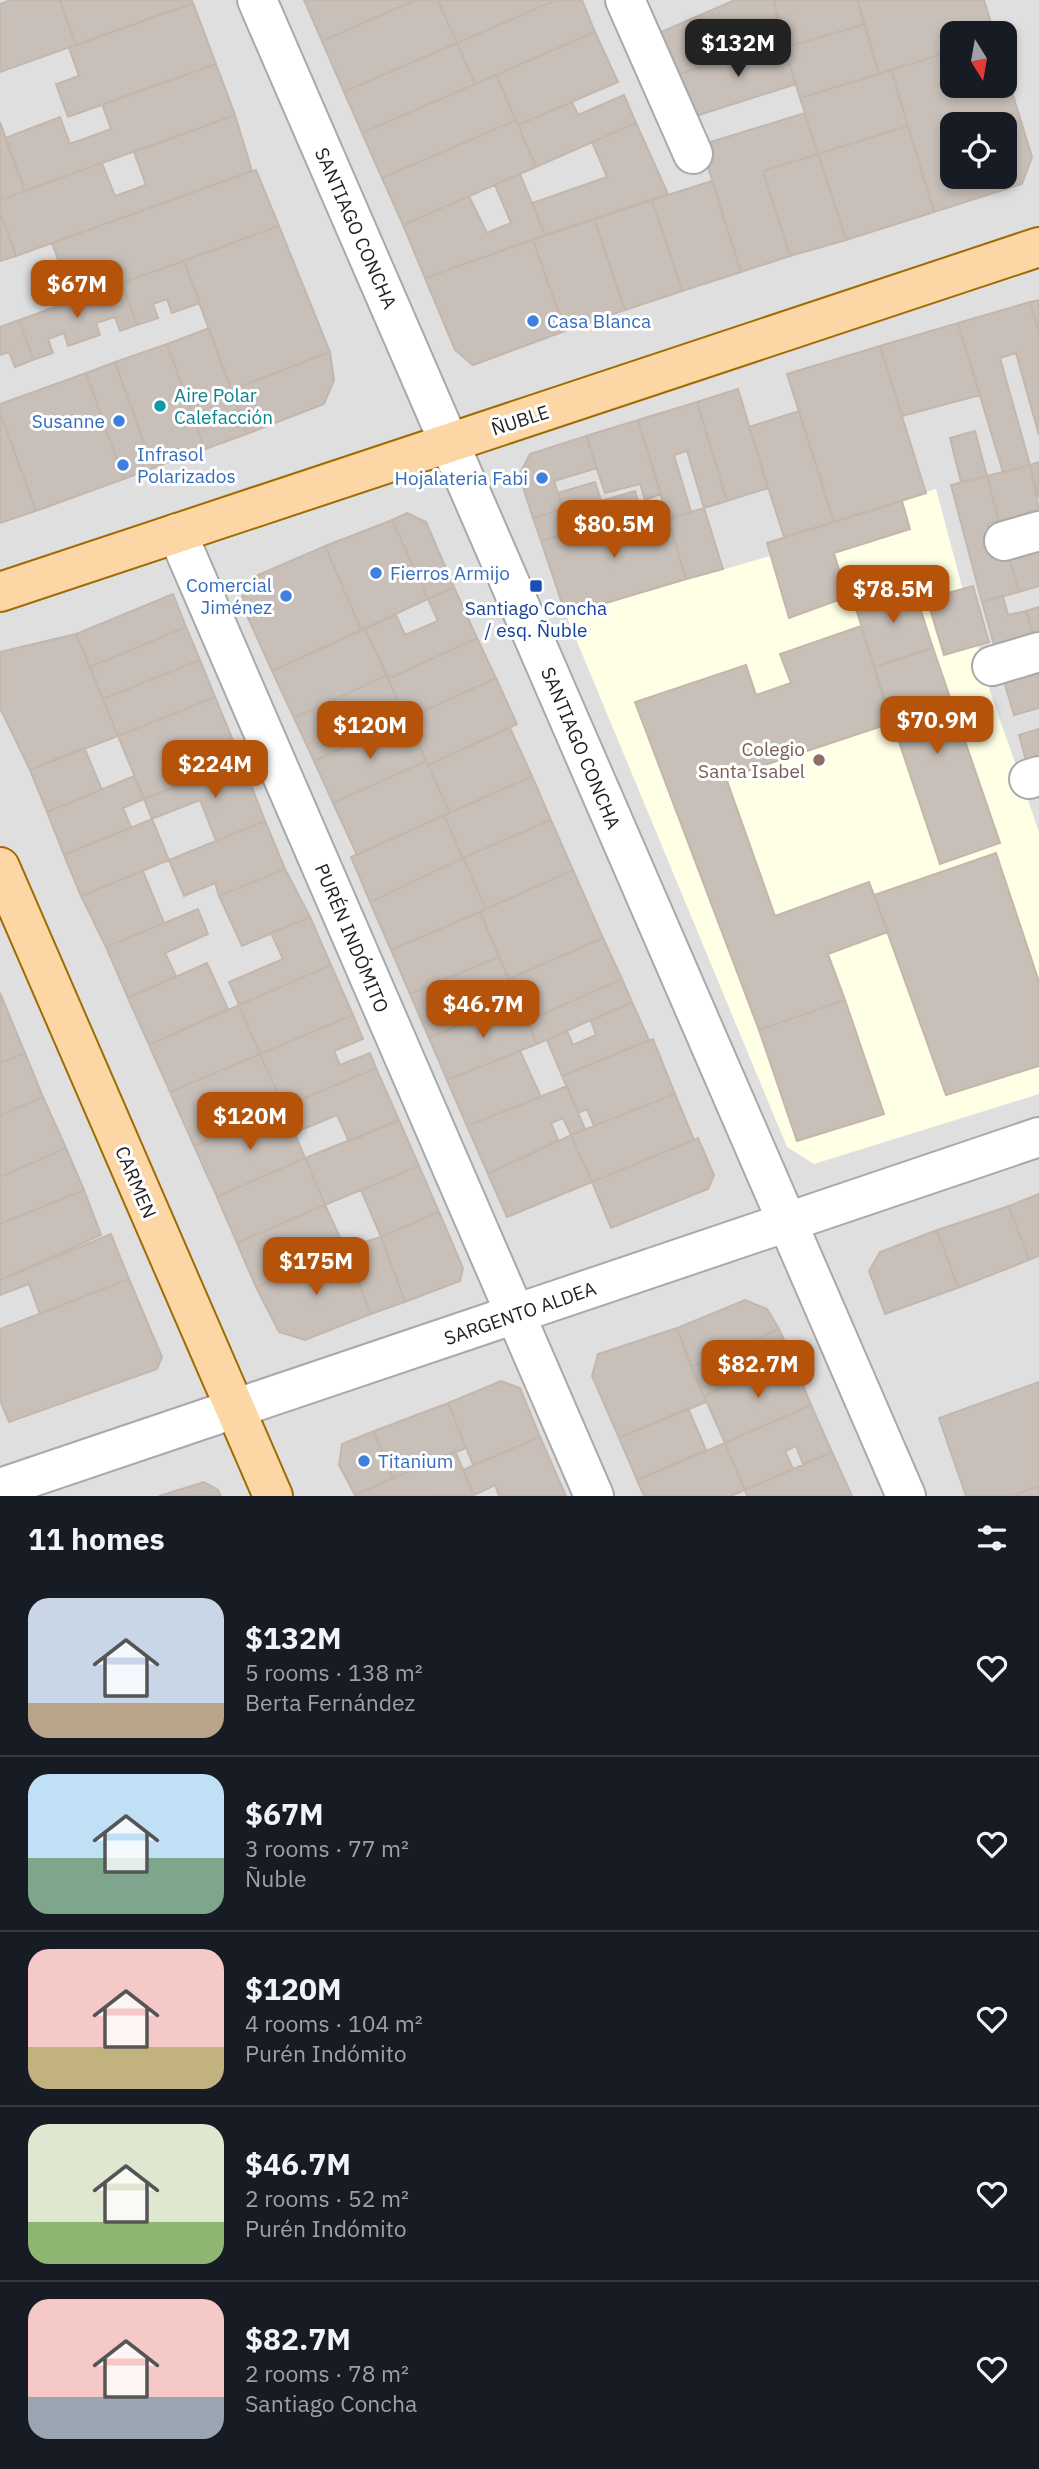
<!DOCTYPE html>
<meta charset="utf-8">
<style>
body{margin:0;font-family:"IBM Plex Sans",sans-serif;background:#242831;color:#f1f3f6;height:100vh;display:flex;flex-direction:column;font-size:26px;white-space:nowrap}
*{box-sizing:border-box;margin:0}
p{font-size:23px;color:#9ea1a6}
.icon{flex:none;width:38px;height:38px;fill:none;stroke:currentColor;stroke-width:2;stroke-linecap:round;stroke-linejoin:round}
.map{position:relative;height:1496px;overflow:hidden}
.details{display:flex;flex-direction:column;background:#171b24;flex:1}
.details>*{flex:none}
.needle{width:46px;rotate:169deg}
.fabs{position:absolute;left:940px;top:21px;display:grid;gap:14px}
.fabs a{display:grid;place-items:center;width:77px;height:77px;border-radius:14px;background:#171b24;box-shadow:0 4px 10px #0003;font-size:35px}
.price{position:absolute;translate:-50% -60px;padding:0 16px;border-radius:14px;background:#b45309;color:#fff;font-size:23px;line-height:46px;filter:drop-shadow(0 2px 4px #0008)}
.price::after{content:'';position:absolute;left:50%;top:42px;width:21px;height:16px;margin-left:-10px;background:inherit;clip-path:polygon(0 0,100% 0,50% 100%)}
.price.selected{background:#222;color:#fff}
ul{padding:0;list-style:none}
li{display:flex;align-items:center;gap:21px;height:175px;padding:0 28px}
li+li{border-top:2px solid #363941}
li span{display:grid;place-items:center;flex:none;width:196px;height:140px;border-radius:21px;color:#555}
li>.icon{margin-inline-start:auto}
span .icon{width:84px;height:84px;fill:#fffc;stroke-width:1}
li b{font-size:30px}
h2{display:flex;justify-content:space-between;align-items:center;height:84px;padding:0 28px;font-size:30px}
.map>svg:first-child{display:block}
</style>
<div class="map">
<svg width="1039" height="1496" viewBox="0 0 1039 1496">
<rect width="100%" height="100%" fill="#f2efe9"/>
<path fill="#e0dfdf" fill-rule="evenodd" d="M 0,0 L 1039,0 L 1039,1496 L 0,1496 ZM 952,33 L 1004,33 L 1004,86 L 952,86 ZM 952,124 L 1004,124 L 1004,177 L 952,177 Z"/>
<path fill="#ffffe5" d="M 936,489 L 989,688 L 1039,832 L 1039,1094 L 814,1164 L 787,1147 L 566,615 L 770,556 L 767,543 Z"/>
<path fill="#c7bfb8" stroke="#c4b6ab" stroke-width="2" fill-rule="evenodd" d="M 11,0 L 60,0 L 76,45 L 0,72 L 0,4 Z
M 60,0 L 191,0 L 193,3 L 76,45 Z
M 304,0 L 416,0 L 322,41 Z
M 416,0 L 438,0 L 457,43 L 344,92 L 322,41 Z
M 438,0 L 556,0 L 457,43 Z
M 556,0 L 582,0 L 595,32 L 475,84 L 457,43 Z
M 735,0 L 774,0 L 782,41 L 680,74 L 661,32 Z
M 774,0 L 857,0 L 865,24 L 784,48 Z
M 857,0 L 984,0 L 994,33 L 952,33 L 952,51 L 879,74 Z
M 193,3 L 216,64 L 68,117 L 56,84 L 79,76 L 69,48 Z
M 865,24 L 879,74 L 800,98 L 784,48 Z
M 595,32 L 618,82 L 518,125 L 496,75 Z
M 782,41 L 796,84 L 693,117 L 680,74 Z
M 457,43 L 475,84 L 362,133 L 344,92 Z
M 952,51 L 952,86 L 1004,86 L 1004,66 L 1032,157 L 1022,184 L 934,212 L 891,70 ZM 952,124 L 1004,124 L 1004,177 L 952,177 Z
M 216,64 L 235,115 L 25,191 L 5,138 L 60,117 L 70,144 L 111,129 L 102,104 Z
M 891,70 L 908,126 L 818,154 L 800,98 Z
M 496,75 L 516,120 L 382,178 L 362,133 Z
M 624,95 L 636,123 L 536,167 L 518,125 L 572,102 L 578,115 Z
M 805,113 L 818,154 L 763,171 L 790,256 L 741,272 L 701,145 Z
M 235,115 L 252,171 L 16,256 L 0,211 L 0,200 L 102,163 L 115,196 L 146,185 L 134,152 Z
M 516,120 L 536,167 L 403,225 L 382,178 Z
M 0,122 L 25,191 L 0,200 Z
M 636,123 L 668,194 L 545,235 L 532,203 L 607,177 L 592,142 Z
M 908,126 L 934,212 L 846,240 L 818,154 Z
M 818,154 L 846,240 L 790,256 L 763,171 Z
M 256,170 L 279,226 L 73,301 L 52,243 Z
M 520,174 L 545,235 L 425,278 L 403,225 L 469,196 L 487,233 L 511,223 L 495,185 Z
M 712,181 L 741,272 L 682,291 L 652,200 Z
M 652,200 L 682,291 L 625,310 L 594,219 Z
M 0,211 L 16,256 L 0,261 Z
M 594,219 L 625,310 L 565,331 L 533,240 Z
M 279,226 L 330,352 L 231,390 L 184,261 Z
M 533,240 L 565,331 L 473,365 L 455,350 L 425,278 Z
M 184,261 L 200,303 L 172,313 L 167,299 L 153,304 L 158,318 L 137,325 L 122,283 Z
M 122,283 L 137,325 L 120,331 L 115,317 L 96,323 L 100,335 L 68,346 L 64,333 L 48,339 L 53,353 L 33,360 L 19,320 Z
M 1039,300 L 1039,333 L 1030,302 Z
M 1030,302 L 1039,333 L 1039,435 L 1016,353 L 1000,358 L 1030,465 L 1003,472 L 958,323 Z
M 19,320 L 33,360 L 15,367 L 9,352 L 0,355 L 0,327 Z
M 958,323 L 980,395 L 902,416 L 880,346 Z
M 209,328 L 247,434 L 205,449 L 167,344 Z
M 167,344 L 205,449 L 153,468 L 115,362 Z
M 880,346 L 926,493 L 834,522 L 787,374 Z
M 330,352 L 334,380 L 324,404 L 247,434 L 231,390 Z
M 115,362 L 153,468 L 124,479 L 86,373 Z
M 86,373 L 124,479 L 36,511 L 0,412 L 0,404 Z
M 738,389 L 768,488 L 727,501 L 697,402 Z
M 697,402 L 727,501 L 704,508 L 687,451 L 674,455 L 691,512 L 668,519 L 638,420 Z
M 799,411 L 834,522 L 784,537 L 749,427 Z
M 0,412 L 36,511 L 0,523 Z
M 638,420 L 661,494 L 645,500 L 640,484 L 605,493 L 586,436 Z
M 975,431 L 987,476 L 961,482 L 950,438 Z
M 586,436 L 597,468 L 554,481 L 563,509 L 533,518 L 519,475 L 530,454 Z
M 1039,462 L 1039,498 L 1030,465 Z
M 1030,465 L 1039,510 L 999,521 L 987,476 Z
M 987,476 L 999,521 L 988,524 L 995,552 L 1007,549 L 1019,592 L 982,602 L 951,485 Z
M 595,482 L 608,522 L 570,533 L 558,493 Z
M 635,491 L 641,512 L 608,522 L 601,501 Z
M 902,501 L 910,529 L 834,553 L 847,597 L 789,618 L 767,543 Z
M 664,505 L 686,579 L 566,615 L 541,541 Z
M 704,508 L 723,569 L 686,579 L 668,519 Z
M 563,509 L 570,533 L 541,541 L 533,518 Z
M 407,513 L 426,522 L 454,587 L 428,599 L 392,520 Z
M 392,520 L 428,599 L 361,630 L 325,546 Z
M 1039,540 L 1039,586 L 1019,592 L 1007,549 Z
M 325,546 L 361,630 L 272,671 L 240,600 L 258,575 Z
M 912,583 L 933,648 L 874,667 L 854,602 Z
M 973,586 L 989,642 L 944,655 L 927,599 Z
M 454,587 L 477,638 L 388,679 L 365,629 L 396,615 L 405,635 L 438,621 L 428,599 Z
M 173,594 L 186,627 L 90,667 L 76,634 Z
M 1003,596 L 1008,615 L 1026,611 L 1035,641 L 996,652 L 982,602 Z
M 1039,607 L 1039,640 L 1035,641 L 1026,611 Z
M 861,626 L 891,723 L 726,778 L 775,916 L 869,882 L 888,932 L 828,954 L 845,1000 L 759,1030 L 635,702 L 746,665 L 756,695 L 791,683 L 780,654 Z
M 186,627 L 200,660 L 103,699 L 90,667 Z
M 365,629 L 387,675 L 294,718 L 272,671 Z
M 76,634 L 118,736 L 30,770 L 0,708 L 0,652 Z
M 477,638 L 496,678 L 406,719 L 388,679 Z
M 933,648 L 1000,843 L 940,864 L 874,667 Z
M 200,660 L 215,697 L 118,736 L 103,699 Z
M 1039,661 L 1039,708 L 1014,715 L 1001,671 Z
M 387,675 L 406,719 L 314,761 L 294,718 Z
M 496,678 L 517,724 L 428,765 L 406,719 Z
M 215,697 L 241,760 L 144,799 L 118,736 Z
M 406,719 L 426,761 L 333,803 L 314,761 Z
M 510,728 L 532,776 L 450,813 L 428,765 Z
M 1039,729 L 1039,761 L 1027,764 L 1019,735 Z
M 84,747 L 102,790 L 47,812 L 30,770 Z
M 241,760 L 265,821 L 216,841 L 200,800 L 152,819 L 144,799 Z
M 426,761 L 450,813 L 357,855 L 333,803 Z
M 134,776 L 144,799 L 123,808 L 131,827 L 64,855 L 47,812 Z
M 532,776 L 551,820 L 463,858 L 444,815 Z
M 444,815 L 463,858 L 370,902 L 351,857 Z
M 152,819 L 169,860 L 81,896 L 64,855 Z
M 551,820 L 573,870 L 486,909 L 463,858 Z
M 265,821 L 285,869 L 219,896 L 215,883 L 184,896 L 169,860 Z
M 996,853 L 1039,982 L 1039,1066 L 946,1095 L 874,895 Z
M 463,858 L 486,909 L 391,950 L 370,902 Z
M 285,869 L 310,917 L 242,946 L 219,896 Z
M 573,870 L 603,938 L 509,979 L 480,912 Z
M 143,871 L 164,923 L 106,947 L 81,896 Z
M 198,909 L 208,934 L 165,953 L 176,976 L 128,998 L 106,947 Z
M 480,912 L 499,957 L 410,994 L 391,950 Z
M 310,917 L 331,965 L 239,1005 L 229,982 L 283,959 L 271,933 Z
M 603,938 L 622,979 L 527,1021 L 509,979 Z
M 499,957 L 518,1000 L 429,1038 L 410,994 Z
M 207,963 L 228,1009 L 149,1045 L 128,998 Z
M 331,965 L 353,1015 L 260,1054 L 239,1005 Z
M 622,979 L 632,1002 L 537,1044 L 527,1021 Z
M 0,993 L 25,1053 L 0,1063 Z
M 518,1000 L 537,1044 L 447,1080 L 429,1038 Z
M 845,1000 L 884,1114 L 797,1141 L 759,1030 Z
M 632,1002 L 649,1040 L 562,1076 L 547,1040 L 567,1031 L 573,1045 L 596,1035 L 591,1021 Z
M 239,1005 L 260,1054 L 170,1092 L 149,1045 Z
M 353,1015 L 363,1039 L 334,1051 L 340,1065 L 370,1053 L 376,1068 L 284,1107 L 260,1054 Z
M 653,1039 L 675,1094 L 594,1126 L 587,1109 L 578,1113 L 562,1076 Z
M 520,1051 L 541,1097 L 467,1126 L 447,1080 Z
M 25,1053 L 43,1097 L 0,1115 L 0,1063 Z
M 260,1054 L 284,1107 L 194,1146 L 170,1092 Z
M 376,1068 L 399,1120 L 349,1142 L 337,1115 L 294,1133 L 284,1107 Z
M 567,1086 L 585,1129 L 571,1135 L 563,1118 L 551,1123 L 558,1140 L 488,1174 L 467,1126 Z
M 675,1094 L 694,1140 L 592,1182 L 571,1135 Z
M 43,1097 L 66,1148 L 0,1177 L 0,1115 Z
M 284,1107 L 305,1158 L 217,1197 L 194,1146 Z
M 399,1120 L 419,1166 L 325,1205 L 305,1158 Z
M 571,1135 L 592,1182 L 507,1217 L 488,1174 Z
M 698,1138 L 714,1175 L 708,1189 L 611,1228 L 592,1182 Z
M 66,1148 L 84,1190 L 0,1224 L 0,1177 Z
M 305,1158 L 325,1205 L 237,1243 L 217,1197 Z
M 419,1166 L 439,1212 L 381,1237 L 361,1190 Z
M 84,1190 L 101,1235 L 0,1280 L 0,1224 Z
M 1039,1194 L 1039,1256 L 1029,1260 L 1009,1206 Z
M 325,1205 L 345,1248 L 256,1287 L 237,1243 Z
M 1009,1206 L 1029,1260 L 958,1288 L 937,1230 Z
M 439,1212 L 463,1268 L 460,1281 L 405,1302 L 381,1237 Z
M 937,1230 L 958,1288 L 885,1314 L 869,1271 L 880,1252 Z
M 111,1234 L 129,1279 L 40,1314 L 29,1284 L 0,1295 L 0,1280 Z
M 381,1237 L 405,1302 L 371,1314 L 345,1248 Z
M 345,1248 L 371,1314 L 305,1340 L 279,1332 L 256,1287 Z
M 129,1279 L 162,1357 L 157,1369 L 9,1422 L 0,1400 L 0,1329 Z
M 745,1300 L 767,1309 L 779,1329 L 691,1367 L 677,1328 Z
M 677,1328 L 706,1402 L 619,1438 L 592,1376 L 598,1354 Z
M 779,1329 L 792,1357 L 704,1396 L 691,1367 Z
M 792,1357 L 811,1405 L 725,1443 L 704,1396 Z
M 501,1381 L 520,1388 L 540,1437 L 473,1465 L 448,1403 Z
M 1039,1382 L 1039,1486 L 1011,1496 L 966,1496 L 939,1418 Z
M 448,1403 L 466,1448 L 393,1478 L 374,1431 Z
M 811,1405 L 832,1452 L 803,1464 L 796,1446 L 785,1451 L 793,1469 L 745,1490 L 725,1443 Z
M 688,1408 L 706,1450 L 637,1480 L 619,1438 Z
M 374,1431 L 393,1478 L 355,1495 L 339,1465 L 342,1444 Z
M 540,1437 L 566,1496 L 499,1496 L 495,1485 L 474,1495 L 463,1470 Z
M 725,1443 L 745,1490 L 731,1496 L 644,1496 L 637,1480 Z
M 455,1451 L 474,1495 L 355,1496 L 355,1495 Z
M 832,1452 L 852,1496 L 747,1496 L 745,1490 Z
M 204,1482 L 218,1490 L 221,1496 L 159,1496 Z
M 1039,1486 L 1039,1496 L 1011,1496 Z"/>
<g fill="none" stroke-linecap="round" stroke-linejoin="round">
<defs>
<path id="minor" d="M 257,0 L 906,1496
M 625,0 L 693,154
M 177,533 L 594,1496
M 1004,541 L 1039,531
M 992,666 L 1039,652
M 1029,779 L 1039,776
M 0,1488 L 1039,1137"/>
<path id="major" d="M 0,592 L 1039,247
M 0,867 L 273,1496"/>
</defs>
<use href="#minor" stroke="#a9a9a9" stroke-width="42"/>
<use href="#major" stroke="#a06b00" stroke-width="42"/>
<use href="#minor" stroke="#fff" stroke-width="38"/>
<use href="#major" stroke="#fcd6a4" stroke-width="38"/>
</g>
<g fill="#3f7fe0" stroke="#fff" stroke-width="2.5">
<circle cx="533" cy="321" r="7"/>
<circle cx="119" cy="421" r="7"/>
<circle cx="123" cy="465" r="7"/>
<circle cx="542" cy="478" r="7"/>
<circle cx="376" cy="573" r="7"/>
<circle cx="286" cy="596" r="7"/>
<circle cx="364" cy="1461" r="7"/>
</g>
<circle fill="#0f9aa8" stroke="#fff" stroke-width="2.5" cx="160" cy="406" r="7"/>
<rect fill="#1a4fb4" stroke="#fff" stroke-width="2.5" x="529" y="579" width="14" height="14" rx="3.5"/>
<circle fill="#8d6e63" stroke="#fff" stroke-width="2.5" cx="819" cy="760" r="7"/>
<g text-anchor="middle" stroke-width="6" stroke-linejoin="round" paint-order="stroke">
<g font-size="19" fill="#222" stroke="#fff">
<text transform="translate(356 228) rotate(66)" y="7">SANTIAGO CONCHA</text>
<text transform="translate(520 420) rotate(-18)" y="7">ÑUBLE</text>
<text transform="translate(581 748) rotate(67)" y="7">SANTIAGO CONCHA</text>
<text transform="translate(352 938) rotate(67)" y="7">PURÉN INDÓMITO</text>
<text transform="translate(136 1182) rotate(67)" y="7">CARMEN</text>
<text transform="translate(520 1313) rotate(-19)" y="7">SARGENTO ALDEA</text>
</g>
<g font-size="19" fill="#366cbe" stroke="#fff" text-anchor="start">
<text x="547" y="328">Casa Blanca</text>
<text x="105" y="428" text-anchor="end">Susanne</text>
<text x="137" y="461">Infrasol<tspan x="137" dy="22">Polarizados</tspan></text>
<text x="528" y="485" text-anchor="end">Hojalateria Fabi</text>
<text x="390" y="580">Fierros Armijo</text>
<text x="272" y="592" text-anchor="end">Comercial<tspan x="272" dy="22">Jiménez</tspan></text>
<text x="378" y="1468">Titanium</text>
</g>
<g font-size="19" fill="#0d838f" stroke="#fff" text-anchor="start">
<text x="174" y="402">Aire Polar<tspan x="174" dy="22">Calefacción</tspan></text>
</g>
<g font-size="19" fill="#164399" stroke="#fff">
<text x="536" y="615">Santiago Concha<tspan x="536" dy="22">/ esq. Ñuble</tspan></text>
</g>
<g font-size="19" fill="#785e54" stroke="#fff" text-anchor="end">
<text x="805" y="756">Colegio<tspan x="805" dy="22">Santa Isabel</tspan></text>
</g>
</g>
</svg>
<div class="fabs">
<a><svg class="needle" viewBox="-14 -14 28 28"><path d="M0-13l5 13h-10z" fill="#e53935"/><path d="M0 13l5-13h-10z" fill="#9ea1a6"/></svg></a>
<a><svg class="icon" aria-label="locate" viewBox="0 0 24 24"><circle cx="12" cy="12" r="6"/><path d="M12 2v4M12 18v4M2 12h4M18 12h4"/></svg></a>
</div>
<b class="price selected" style="left:738px;top:79px">$132M</b>
<b class="price" style="left:77px;top:320px">$67M</b>
<b class="price" style="left:614px;top:560px">$80.5M</b>
<b class="price" style="left:893px;top:625px">$78.5M</b>
<b class="price" style="left:937px;top:756px">$70.9M</b>
<b class="price" style="left:370px;top:761px">$120M</b>
<b class="price" style="left:215px;top:800px">$224M</b>
<b class="price" style="left:483px;top:1040px">$46.7M</b>
<b class="price" style="left:250px;top:1152px">$120M</b>
<b class="price" style="left:316px;top:1297px">$175M</b>
<b class="price" style="left:758px;top:1400px">$82.7M</b>
</div>
<section class="details">
<h2>11 homes<svg class="icon" aria-label="filters" viewBox="0 0 24 24"><path d="M4 7h16M4 17h16"/><circle cx="9" cy="7" r="2"/><circle cx="15" cy="17" r="2"/></svg></h2>
<ul>
<li><span style="background:linear-gradient(#c9d6e8 75%,#b9a48a 0)"><svg class="icon" aria-label="home" viewBox="0 0 24 24"><path d="M3 11l9-7 9 7M6 9v11h12V9"/></svg></span><div><b>$132M</b><p>5 rooms · 138 m²</p><p>Berta Fernández</p></div><svg class="icon" aria-label="heart" viewBox="0 0 24 24"><path d="M12 20l-8-8c-3-5 5-10 8-4 3-6 11-1 8 4z"/></svg></li>
<li><span style="background:linear-gradient(#bfe0f5 60%,#7fa58c 0)"><svg class="icon" aria-label="home" viewBox="0 0 24 24"><path d="M3 11l9-7 9 7M6 9v11h12V9"/></svg></span><div><b>$67M</b><p>3 rooms · 77 m²</p><p>Ñuble</p></div><svg class="icon" aria-label="heart" viewBox="0 0 24 24"><path d="M12 20l-8-8c-3-5 5-10 8-4 3-6 11-1 8 4z"/></svg></li>
<li><span style="background:linear-gradient(#f6c9c9 70%,#c2b280 0)"><svg class="icon" aria-label="home" viewBox="0 0 24 24"><path d="M3 11l9-7 9 7M6 9v11h12V9"/></svg></span><div><b>$120M</b><p>4 rooms · 104 m²</p><p>Purén Indómito</p></div><svg class="icon" aria-label="heart" viewBox="0 0 24 24"><path d="M12 20l-8-8c-3-5 5-10 8-4 3-6 11-1 8 4z"/></svg></li>
<li><span style="background:linear-gradient(#dfe7d0 70%,#8fb573 0)"><svg class="icon" aria-label="home" viewBox="0 0 24 24"><path d="M3 11l9-7 9 7M6 9v11h12V9"/></svg></span><div><b>$46.7M</b><p>2 rooms · 52 m²</p><p>Purén Indómito</p></div><svg class="icon" aria-label="heart" viewBox="0 0 24 24"><path d="M12 20l-8-8c-3-5 5-10 8-4 3-6 11-1 8 4z"/></svg></li>
<li><span style="background:linear-gradient(#f6c9c9 70%,#9aa5b1 0)"><svg class="icon" aria-label="home" viewBox="0 0 24 24"><path d="M3 11l9-7 9 7M6 9v11h12V9"/></svg></span><div><b>$82.7M</b><p>2 rooms · 78 m²</p><p>Santiago Concha</p></div><svg class="icon" aria-label="heart" viewBox="0 0 24 24"><path d="M12 20l-8-8c-3-5 5-10 8-4 3-6 11-1 8 4z"/></svg></li>
</ul>
</section>
